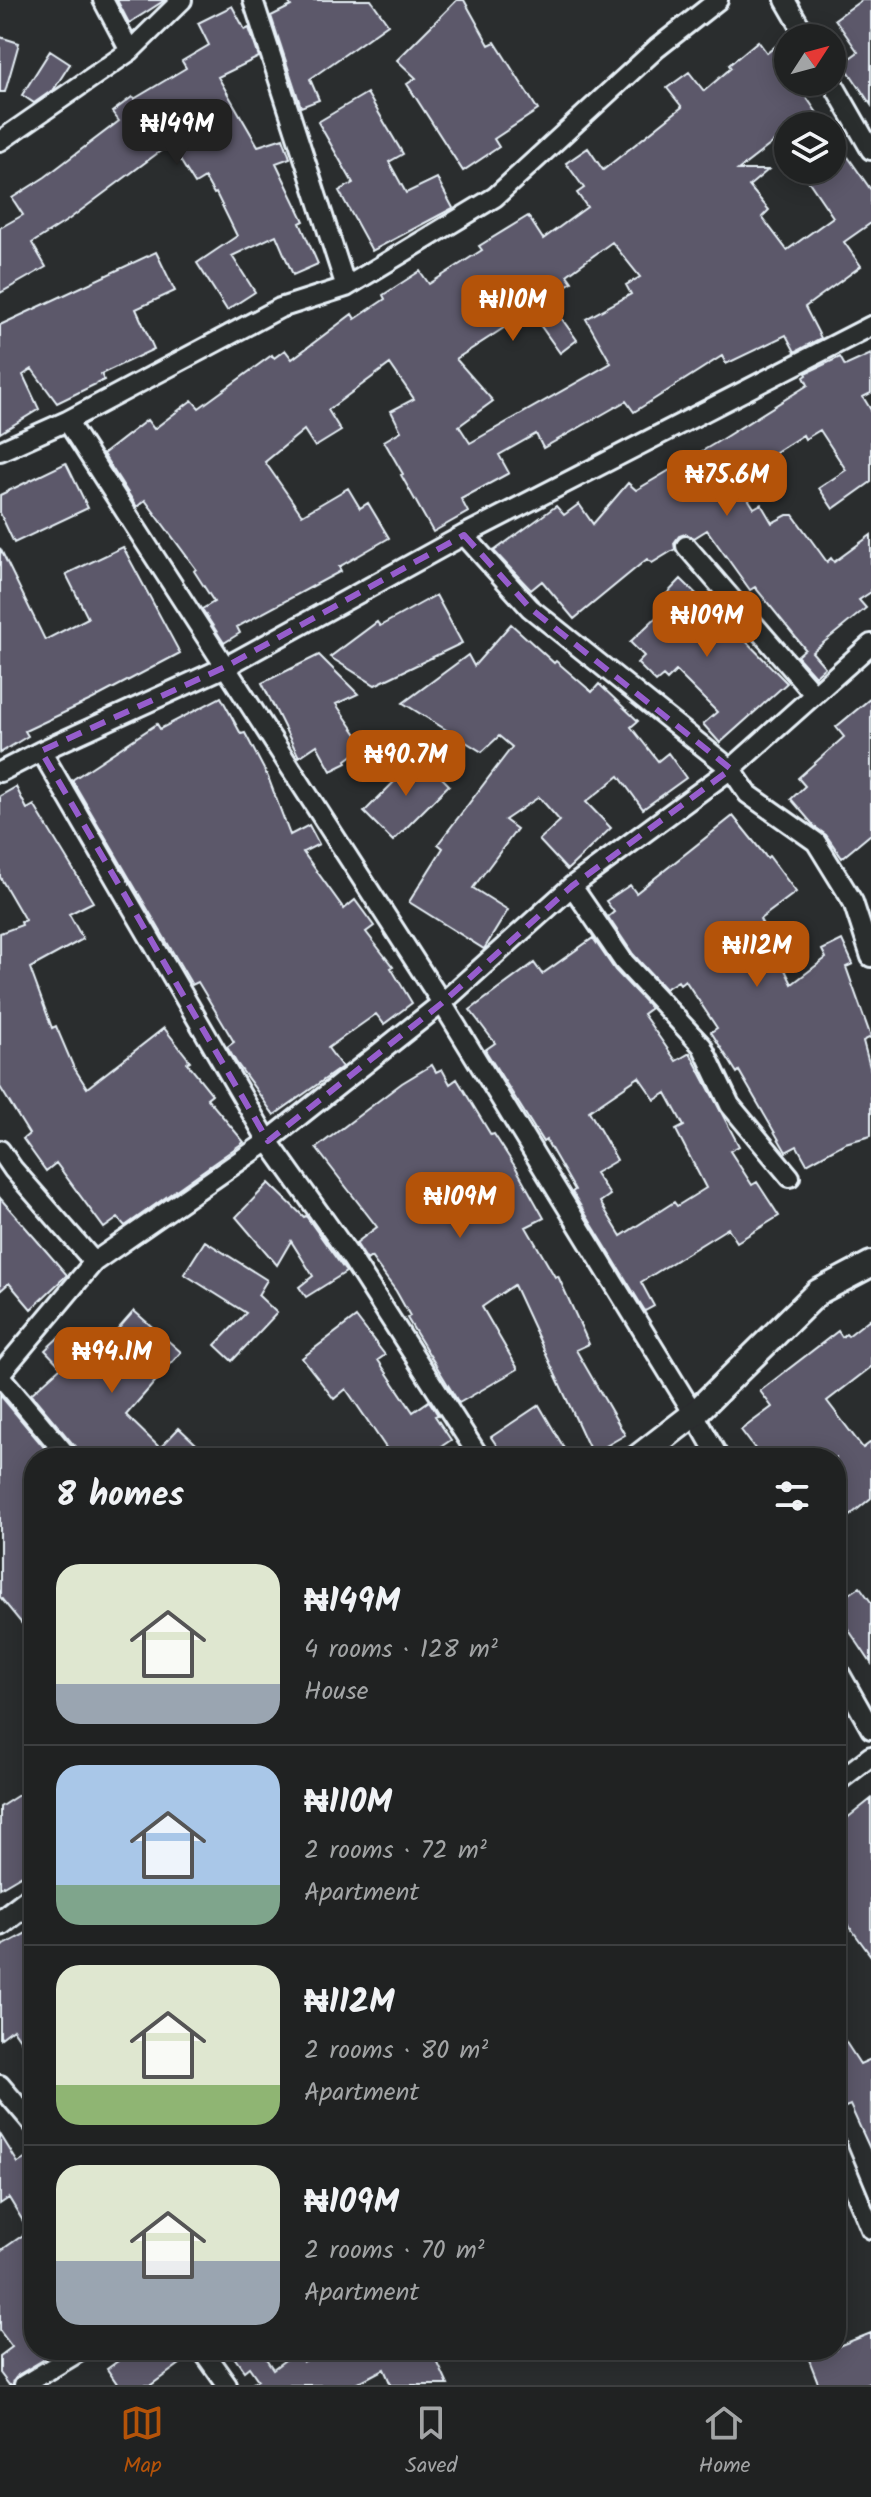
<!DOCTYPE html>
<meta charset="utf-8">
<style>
body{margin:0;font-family:Kalam,sans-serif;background:#2d2f2f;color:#f1f3f6;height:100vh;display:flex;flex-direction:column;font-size:30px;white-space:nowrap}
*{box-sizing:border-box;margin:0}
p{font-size:26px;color:#a2a4a5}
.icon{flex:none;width:44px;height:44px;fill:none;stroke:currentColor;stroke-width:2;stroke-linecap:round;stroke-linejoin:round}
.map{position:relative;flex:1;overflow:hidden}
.side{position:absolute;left:24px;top:1448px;width:822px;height:912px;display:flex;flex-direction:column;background:#202222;border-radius:32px;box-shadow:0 4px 20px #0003,0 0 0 2px #3d3f40}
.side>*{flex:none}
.needle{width:52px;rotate:54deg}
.fabs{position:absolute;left:774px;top:24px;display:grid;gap:16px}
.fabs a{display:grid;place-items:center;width:72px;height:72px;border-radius:50%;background:#202222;box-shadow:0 4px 20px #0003,0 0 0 2px #3d3f40;font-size:40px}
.price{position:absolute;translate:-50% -68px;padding:0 18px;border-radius:16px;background:#b45309;color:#fff;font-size:26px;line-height:52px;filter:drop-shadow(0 2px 4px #0008)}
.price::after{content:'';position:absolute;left:50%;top:48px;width:24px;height:18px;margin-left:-12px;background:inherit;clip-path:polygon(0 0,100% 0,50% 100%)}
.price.active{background:#222;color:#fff}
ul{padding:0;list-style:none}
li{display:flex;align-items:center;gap:24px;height:200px;padding:0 32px}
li+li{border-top:2px solid #3d3f40}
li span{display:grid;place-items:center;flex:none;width:224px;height:160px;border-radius:24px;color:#555}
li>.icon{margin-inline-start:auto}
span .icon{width:96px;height:96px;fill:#fffc;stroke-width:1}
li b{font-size:34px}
h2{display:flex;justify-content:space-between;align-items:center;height:96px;padding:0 32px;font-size:34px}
.tabs{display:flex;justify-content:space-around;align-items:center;height:112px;border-top:2px solid #3d3f40;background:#202222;font-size:22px;color:#a2a4a5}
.tabs a{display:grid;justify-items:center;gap:4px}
.tabs .active{color:#b45309}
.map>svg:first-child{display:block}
</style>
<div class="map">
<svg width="871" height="2385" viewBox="0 0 871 2385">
<rect width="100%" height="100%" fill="#2a2d2e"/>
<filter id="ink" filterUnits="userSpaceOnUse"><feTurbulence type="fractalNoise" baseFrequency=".0125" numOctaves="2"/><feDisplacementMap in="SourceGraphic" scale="16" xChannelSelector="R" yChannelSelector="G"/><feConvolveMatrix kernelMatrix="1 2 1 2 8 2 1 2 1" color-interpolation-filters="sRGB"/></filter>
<g filter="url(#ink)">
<path fill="#5c596b" stroke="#e8f1f8" stroke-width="2" fill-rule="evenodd" d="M 117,0 L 165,0 L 129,23 Z
M 287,0 L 371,0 L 388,24 L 310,79 L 319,100 L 301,107 L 271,16 L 291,6 Z
M 457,0 L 464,0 L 489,45 L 495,42 L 538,110 L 494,139 L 499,147 L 463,171 L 407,84 L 416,78 L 397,60 Z
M 862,0 L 871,0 L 871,105 L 843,63 L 858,52 L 835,19 Z
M 232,6 L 245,30 L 249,28 L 259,57 L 218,77 L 258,146 L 283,138 L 290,158 L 276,163 L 304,221 L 300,223 L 318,264 L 293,275 L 276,235 L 232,256 L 255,292 L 227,310 L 197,263 L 237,236 L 216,193 L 214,194 L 205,178 L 195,184 L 170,144 L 68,220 L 32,243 L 46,267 L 0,293 L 0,228 L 23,215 L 12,198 L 45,177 L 119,121 L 112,112 L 132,97 L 134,99 L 186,68 L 182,61 L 209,45 L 198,23 Z
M 788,36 L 788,82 L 796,82 L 826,126 L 788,126 L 788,131 L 738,170 L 768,170 L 749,186 L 769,210 L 762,217 L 787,250 L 833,217 L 801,170 L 832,170 L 832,134 L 871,190 L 871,223 L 844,242 L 861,266 L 805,307 L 821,338 L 795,352 L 786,335 L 726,364 L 722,356 L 634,412 L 626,401 L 543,448 L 536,434 L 499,455 L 509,473 L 461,499 L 468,512 L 433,532 L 401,475 L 403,474 L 384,441 L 401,431 L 391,411 L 414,399 L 390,364 L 328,410 L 341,431 L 315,447 L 304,430 L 265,462 L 302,515 L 348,488 L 360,508 L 368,503 L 389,538 L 339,567 L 341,571 L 237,627 L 240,633 L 224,643 L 202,609 L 214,602 L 194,571 L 196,569 L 145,500 L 137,507 L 103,454 L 147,420 L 154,429 L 192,400 L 199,408 L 272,355 L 274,358 L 285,350 L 292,359 L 352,314 L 355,319 L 385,299 L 383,295 L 420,271 L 429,284 L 482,250 L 479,246 L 528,216 L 543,239 L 587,207 L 577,193 L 584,188 L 566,163 L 588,148 L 603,170 L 682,107 L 667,88 L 689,72 L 704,91 L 731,68 L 729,65 L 758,41 L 767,53 ZM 612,242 L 640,277 L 626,285 L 631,294 L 586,319 L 611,363 L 470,443 L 459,426 L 493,401 L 456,359 L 530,311 L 560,353 L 577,340 L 549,301 L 560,295 L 558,291 L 572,282 L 567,275 Z
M 0,37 L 19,43 L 5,92 L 0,92 Z
M 50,51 L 70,64 L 54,89 L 34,103 L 22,95 Z
M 367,93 L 403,154 L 389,162 L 406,193 L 437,178 L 453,208 L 372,251 L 339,191 L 353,183 L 318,122 Z
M 156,252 L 175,291 L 136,309 L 154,349 L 101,374 L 104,380 L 57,403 L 32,369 L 23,375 L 39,409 L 0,433 L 0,325 Z
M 871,354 L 871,393 L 863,397 L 871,410 L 871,482 L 833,509 L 819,488 L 846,470 L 820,430 L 805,439 L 803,435 L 735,478 L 754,508 L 761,504 L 772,523 L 787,515 L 793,515 L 827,562 L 831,558 L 834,562 L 871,535 L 871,592 L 859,600 L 866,608 L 812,652 L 825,667 L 815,676 L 797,656 L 805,649 L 755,587 L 750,590 L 707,530 L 694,538 L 685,534 L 679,536 L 674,543 L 675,549 L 652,563 L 647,559 L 574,619 L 542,581 L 531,590 L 494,551 L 556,506 L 564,515 L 579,504 L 593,524 L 628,483 L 636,490 L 714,444 L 808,385 L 804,377 L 807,375 L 806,373 L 840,357 L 845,366 Z
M 66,463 L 88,508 L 14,543 L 0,513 L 0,495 Z
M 123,547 L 180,653 L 93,699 L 25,731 L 28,736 L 0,753 L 0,548 L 45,640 L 88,618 L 66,574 Z
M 681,579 L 732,629 L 733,628 L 787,683 L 720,743 L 703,724 L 717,712 L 676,671 L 667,680 L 663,676 L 656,682 L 637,663 L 644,656 L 630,642 L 664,610 L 657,604 Z
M 436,595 L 462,643 L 375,685 L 330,657 L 377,622 L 380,626 Z
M 511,624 L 554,663 L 556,661 L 592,692 L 599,684 L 638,721 L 631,727 L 658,761 L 668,753 L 686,778 L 643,809 L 619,776 L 586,802 L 611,828 L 567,870 L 539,840 L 560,821 L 539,797 L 505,820 L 517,829 L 473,888 L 508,910 L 484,949 L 409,902 L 443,848 L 438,844 L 512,747 L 499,736 L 482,752 L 403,703 L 468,655 L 474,666 Z
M 319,655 L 358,694 L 336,704 L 365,746 L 346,760 L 347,763 L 331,771 L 317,745 L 299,757 L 262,683 Z
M 221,697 L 241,734 L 245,733 L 268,777 L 290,835 L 309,825 L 319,844 L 303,852 L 344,909 L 355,900 L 374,926 L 366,932 L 393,967 L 391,968 L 412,1003 L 384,1024 L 376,1014 L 328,1048 L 342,1067 L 274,1115 L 236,1062 L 227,1047 L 234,1042 L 198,982 L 192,985 L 72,780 L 157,724 L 160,729 Z
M 871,698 L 871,834 L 842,858 L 826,835 L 815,827 L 791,799 L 805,786 L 798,778 L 844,737 L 836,727 Z
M 420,756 L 449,785 L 393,841 L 364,812 Z
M 16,787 L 27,809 L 34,805 L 93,902 L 69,914 L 83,939 L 30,968 L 52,1028 L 56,1026 L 73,1066 L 87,1088 L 164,1028 L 190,1061 L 187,1063 L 212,1094 L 207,1098 L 244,1142 L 125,1226 L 118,1218 L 104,1228 L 56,1163 L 46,1171 L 23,1139 L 29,1134 L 0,1087 L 0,933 L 22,925 L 21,922 L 25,920 L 0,877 L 0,796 Z
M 733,816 L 767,858 L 769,856 L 796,892 L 760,919 L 792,984 L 826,958 L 822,950 L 842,940 L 853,964 L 846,967 L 871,1037 L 863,1041 L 871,1071 L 871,1136 L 845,1143 L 807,1164 L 797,1146 L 786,1152 L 739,1071 L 737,1073 L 711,1032 L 717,1028 L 685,980 L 680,984 L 678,981 L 665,989 L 633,954 L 608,917 L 614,912 L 606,901 L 630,885 L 636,893 Z
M 593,938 L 615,970 L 651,1008 L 643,1014 L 676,1061 L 690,1053 L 739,1146 L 730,1151 L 752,1185 L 757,1182 L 779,1216 L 737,1242 L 728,1228 L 641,1282 L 654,1306 L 645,1311 L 572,1192 L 575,1190 L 546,1140 L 543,1142 L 485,1050 L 495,1043 L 470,1010 L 534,963 L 542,974 ZM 639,1077 L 655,1100 L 666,1093 L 684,1126 L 676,1130 L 706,1188 L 677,1206 L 674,1202 L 621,1236 L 600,1202 L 610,1195 L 595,1173 L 617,1160 L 589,1111 Z
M 432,1065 L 436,1072 L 442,1069 L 450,1084 L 457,1079 L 491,1135 L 494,1134 L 516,1168 L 544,1218 L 526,1227 L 555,1277 L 558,1276 L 589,1344 L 576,1350 L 625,1435 L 592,1454 L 514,1285 L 482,1307 L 518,1369 L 459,1403 L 407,1318 L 410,1316 L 396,1291 L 371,1257 L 367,1260 L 356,1243 L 377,1227 L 316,1148 L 402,1083 Z
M 269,1183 L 304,1217 L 306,1216 L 346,1272 L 306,1297 L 299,1287 L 313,1276 L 291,1241 L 277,1265 L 236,1217 Z
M 0,1198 L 67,1275 L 31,1309 L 9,1283 L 0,1291 Z
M 205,1241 L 267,1280 L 258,1295 L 277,1313 L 232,1361 L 215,1345 L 246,1313 L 184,1274 Z
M 134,1311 L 181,1352 L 126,1415 L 160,1448 L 179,1428 L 211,1458 L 81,1458 L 78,1450 L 31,1394 L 61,1367 L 45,1350 L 59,1337 L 86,1366 Z
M 356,1317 L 385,1355 L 378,1360 L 413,1412 L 429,1401 L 438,1415 L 435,1416 L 451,1440 L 439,1448 L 445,1458 L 393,1458 L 346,1389 L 334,1399 L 302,1358 Z
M 871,1318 L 871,1367 L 827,1401 L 863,1448 L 871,1442 L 871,1498 L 836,1527 L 836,1458 L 762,1458 L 741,1430 L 772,1407 L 760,1391 L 838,1331 L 842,1337 L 846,1334 L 848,1336 Z
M 0,1395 L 53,1458 L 34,1458 L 34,1616 L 23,1625 L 0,1597 Z
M 539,1405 L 570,1458 L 505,1458 L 491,1437 Z
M 860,1587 L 871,1602 L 871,1663 L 836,1611 L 836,1603 Z
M 34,1785 L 34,1868 L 0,1888 L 0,1807 Z
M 871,1799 L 871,1956 L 847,1923 L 836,1930 L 836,1827 Z
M 34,1929 L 34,2059 L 13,2029 L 0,2039 L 0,1947 Z
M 836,2027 L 860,2064 L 871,2059 L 871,2151 L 850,2105 L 836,2111 Z
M 0,2134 L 18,2163 L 28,2157 L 34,2167 L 34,2350 L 43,2350 L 48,2357 L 18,2375 L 12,2385 L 9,2385 L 0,2373 L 0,2356 L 12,2347 L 0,2331 L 0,2251 L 29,2231 L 9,2198 L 0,2204 Z
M 871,2333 L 871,2382 L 863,2385 L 819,2385 L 808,2357 L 827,2350 L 836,2350 L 836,2347 Z
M 133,2350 L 176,2350 L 184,2361 L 151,2385 L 118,2385 L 107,2369 Z
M 229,2350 L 274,2350 L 265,2357 L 273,2369 L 296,2352 L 303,2362 L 326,2350 L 432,2350 L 448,2385 L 391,2385 L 384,2369 L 354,2385 L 250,2385 L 258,2380 L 249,2367 L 244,2371 Z"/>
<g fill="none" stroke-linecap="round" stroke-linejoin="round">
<defs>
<path id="minor" d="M 103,0 L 130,51
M 253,0 L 346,287
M 785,0 L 807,38
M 832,82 L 871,150
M 0,141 L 130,51 L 182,0
M 67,421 L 442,1003 L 694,1414 L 719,1458
M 0,451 L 67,421 L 280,308 L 346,287 L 495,197 L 657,48 L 718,0
M 464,535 L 530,608 L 731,769 L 748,794 L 816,842 L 853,902 L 871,957
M 686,546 L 814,694
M 41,751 L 268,1141 L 352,1259 L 480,1458
M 0,772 L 41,751 L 225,667 L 464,535 L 871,326
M 572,886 L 624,962 L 702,1046 L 730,1105 L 790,1177
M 0,1150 L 13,1169 L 94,1262
M 0,1374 L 94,1262 L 268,1141 L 442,1003 L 572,886 L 731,769 L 871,644
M 0,1376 L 69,1458
M 836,1667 L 871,1729
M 836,1783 L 871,1756
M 0,2085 L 34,2125
M 836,2145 L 871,2229
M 202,2350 L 227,2385
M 24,2385 L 82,2350"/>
<path id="tertiary" d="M 637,1458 L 694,1414 L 818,1292 L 871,1264
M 0,1923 L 34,1897"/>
</defs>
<use href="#minor" stroke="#e8f1f8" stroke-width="24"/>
<use href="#tertiary" stroke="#e8f1f8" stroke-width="30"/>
<use href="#minor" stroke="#2a2d2e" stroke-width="18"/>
<use href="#tertiary" stroke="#2a2d2e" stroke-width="24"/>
</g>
</g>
<path fill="none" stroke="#965dcd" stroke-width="6" stroke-dasharray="16 10" stroke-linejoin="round" d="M 464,535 L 530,608 L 731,769 L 572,886 L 442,1003 L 268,1141 L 41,751 L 225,667 Z"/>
</svg>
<div class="fabs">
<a><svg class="needle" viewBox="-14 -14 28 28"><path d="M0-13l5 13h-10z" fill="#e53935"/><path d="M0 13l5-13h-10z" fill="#a2a4a5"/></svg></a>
<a><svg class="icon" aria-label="layers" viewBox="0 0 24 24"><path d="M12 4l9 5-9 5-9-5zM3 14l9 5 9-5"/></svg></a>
</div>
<b class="price active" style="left:177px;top:167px">₦149M</b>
<b class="price" style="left:513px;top:343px">₦110M</b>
<b class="price" style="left:727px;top:518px">₦75.6M</b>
<b class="price" style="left:707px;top:659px">₦109M</b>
<b class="price" style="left:406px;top:798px">₦90.7M</b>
<b class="price" style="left:757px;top:989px">₦112M</b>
<b class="price" style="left:460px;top:1240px">₦109M</b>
<b class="price" style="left:112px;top:1395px">₦94.1M</b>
<section class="side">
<h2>8 homes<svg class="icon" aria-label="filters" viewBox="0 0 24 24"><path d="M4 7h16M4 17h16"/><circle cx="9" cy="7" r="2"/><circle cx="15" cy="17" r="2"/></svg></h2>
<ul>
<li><span style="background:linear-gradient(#dfe7d0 75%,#9aa5b1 0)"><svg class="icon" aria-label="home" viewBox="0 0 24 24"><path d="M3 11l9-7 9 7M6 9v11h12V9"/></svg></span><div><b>₦149M</b><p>4 rooms · 128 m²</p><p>House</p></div></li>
<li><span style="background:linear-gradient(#a9c7e8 75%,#7fa58c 0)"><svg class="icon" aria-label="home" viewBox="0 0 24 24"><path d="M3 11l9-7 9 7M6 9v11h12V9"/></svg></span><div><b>₦110M</b><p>2 rooms · 72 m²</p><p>Apartment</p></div></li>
<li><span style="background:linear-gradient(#dfe7d0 75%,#8fb573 0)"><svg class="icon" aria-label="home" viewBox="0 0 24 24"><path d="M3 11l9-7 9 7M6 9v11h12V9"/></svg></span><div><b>₦112M</b><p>2 rooms · 80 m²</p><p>Apartment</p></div></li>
<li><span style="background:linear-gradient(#dfe7d0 60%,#9aa5b1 0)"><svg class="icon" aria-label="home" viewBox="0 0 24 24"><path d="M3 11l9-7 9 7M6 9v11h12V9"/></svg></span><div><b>₦109M</b><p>2 rooms · 70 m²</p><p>Apartment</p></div></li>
</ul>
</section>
</div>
<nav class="tabs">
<a class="active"><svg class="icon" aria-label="map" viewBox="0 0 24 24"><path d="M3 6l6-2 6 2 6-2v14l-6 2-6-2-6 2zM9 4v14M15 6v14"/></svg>Map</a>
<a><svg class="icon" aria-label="saved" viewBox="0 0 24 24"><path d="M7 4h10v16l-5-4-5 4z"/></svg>Saved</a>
<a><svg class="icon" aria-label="home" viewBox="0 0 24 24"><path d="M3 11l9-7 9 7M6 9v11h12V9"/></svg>Home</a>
</nav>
